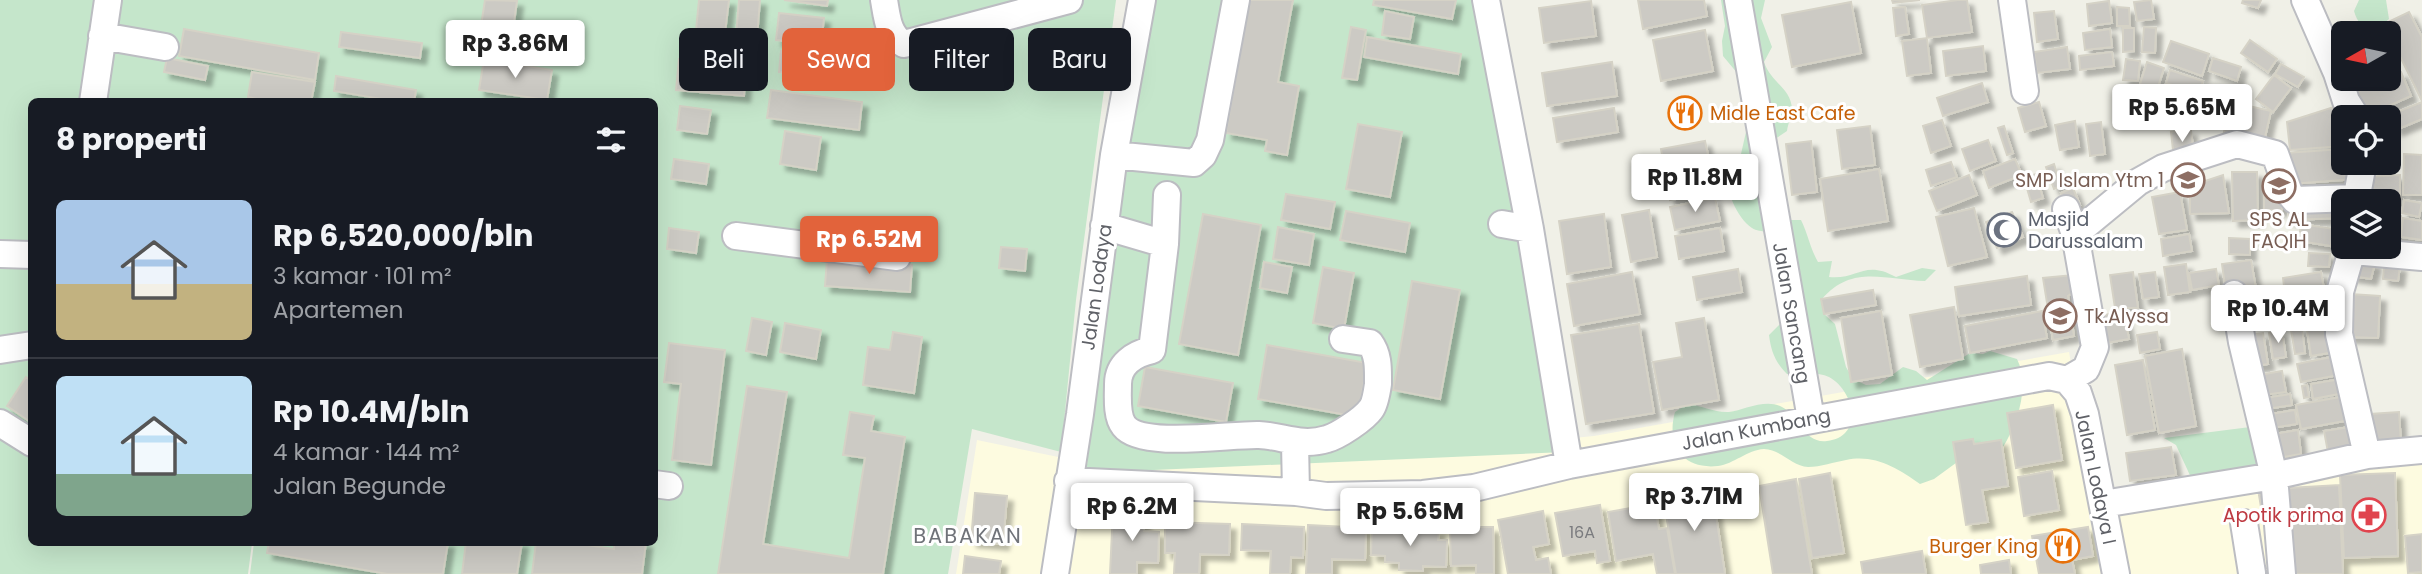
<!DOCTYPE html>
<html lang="id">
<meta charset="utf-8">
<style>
body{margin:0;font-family:Poppins,sans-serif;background:#20242c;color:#f1f3f6;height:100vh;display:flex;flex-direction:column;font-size:26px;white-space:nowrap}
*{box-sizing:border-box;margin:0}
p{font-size:23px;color:#9ea1a6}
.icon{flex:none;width:38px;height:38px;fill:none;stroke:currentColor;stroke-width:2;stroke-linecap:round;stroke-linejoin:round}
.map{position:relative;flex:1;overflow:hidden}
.drawer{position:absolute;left:28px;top:98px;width:630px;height:448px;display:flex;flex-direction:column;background:#171b24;border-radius:10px;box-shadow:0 7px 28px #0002}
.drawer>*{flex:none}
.banner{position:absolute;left:679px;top:28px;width:665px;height:63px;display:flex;gap:14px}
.needle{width:46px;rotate:261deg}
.buttons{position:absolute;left:2331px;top:21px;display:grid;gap:14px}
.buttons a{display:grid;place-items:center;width:70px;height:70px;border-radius:10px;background:#171b24;box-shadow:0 7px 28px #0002;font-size:35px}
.price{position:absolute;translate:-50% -60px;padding:0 16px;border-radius:7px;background:#fff;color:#222;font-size:23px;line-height:46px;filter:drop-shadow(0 2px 4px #0008)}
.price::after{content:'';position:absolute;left:50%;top:42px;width:21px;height:16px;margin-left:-10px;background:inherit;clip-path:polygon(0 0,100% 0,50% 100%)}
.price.active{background:#e2633b;color:#fff}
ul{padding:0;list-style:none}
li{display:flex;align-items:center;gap:21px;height:175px;padding:0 28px}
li+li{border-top:2px solid #363941}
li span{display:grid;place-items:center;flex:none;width:196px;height:140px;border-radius:10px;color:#555}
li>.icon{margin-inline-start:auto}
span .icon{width:84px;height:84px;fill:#fffc;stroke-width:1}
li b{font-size:30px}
h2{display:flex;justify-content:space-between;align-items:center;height:84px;padding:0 28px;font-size:30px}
.chip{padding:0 24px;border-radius:10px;background:#171b24;box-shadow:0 7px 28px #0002;font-size:24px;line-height:63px}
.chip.active{background:#e2633b;color:#fff}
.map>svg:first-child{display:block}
</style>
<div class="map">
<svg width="2422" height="574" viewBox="0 0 2422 574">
<defs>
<filter id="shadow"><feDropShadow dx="6" dy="6" stdDeviation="2" flood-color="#0004"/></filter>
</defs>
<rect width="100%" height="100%" fill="#f0f0e7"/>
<path fill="#fdfbe0" d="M 2069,352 L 2096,502 L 2422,457 L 2422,574 L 956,574 L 977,440 L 1063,458 L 1089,460 L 1364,457 L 1594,436 Z"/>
<path fill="#c5e6cb" d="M 0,0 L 1116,0 L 1076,300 L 1061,452 L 972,429 L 948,574 L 250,574 L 254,543 L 654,542 L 654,102 L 32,102 L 32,542 L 252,543 L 248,574 L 0,574 Z
M 1150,0 L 1477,0 L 1565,452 L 1086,473 L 1116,223 Z
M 1721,0 L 1765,0 L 1761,18 L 1772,47 L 1764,62 C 1771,83 1791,88 1792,109 C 1792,116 1788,123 1787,131 L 1775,139 L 1788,220 L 1801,220 C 1808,234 1810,248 1818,262 L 1832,261 L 1829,277 C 1858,280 1864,259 1896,277 L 1922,268 L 1936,270 L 1925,281 C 1885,280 1852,264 1822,299 L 1824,314 L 1835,324 L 1846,367 L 1853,379 L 1866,385 L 1880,384 L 1903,367 L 1916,371 L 1927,380 L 1970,353 L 1983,354 L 1990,351 L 2017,359 C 2030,385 2018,423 2003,447 L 1960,460 L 1934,479 L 1920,484 C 1897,468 1875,454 1846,460 C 1834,462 1821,467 1808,467 C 1792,466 1780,449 1764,449 C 1747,450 1734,464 1718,466 C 1682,470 1666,444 1675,412 L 1687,404 C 1701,405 1715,413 1729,412 C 1744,410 1766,398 1782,407 C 1799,416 1804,444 1827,441 C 1864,437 1855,391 1829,377 C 1816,371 1801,375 1787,374 C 1775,362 1771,351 1769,335 L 1789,315 L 1768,232 C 1762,231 1756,231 1752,228 C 1736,217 1727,191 1725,173 L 1735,167 L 1741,154 L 1748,123 L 1743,80 L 1723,56 L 1722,41 L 1725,26 Z
M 2359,0 L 2386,0 L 2389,19 C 2373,34 2360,32 2354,11 Z
M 2258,426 L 2269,471 L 2194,484 L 2176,445 L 2164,438 Z"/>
<path fill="#cccac4" stroke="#d5d2c6" stroke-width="2" filter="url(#shadow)" d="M 485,0 L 517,1 L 512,37 L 480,32 Z
M 699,0 L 729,0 L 725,33 L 696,30 Z
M 739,0 L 760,0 L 757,38 L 736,36 Z
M 784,0 L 828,0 L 827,6 Z
M 1249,0 L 1293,0 L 1278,82 L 1299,86 L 1287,155 L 1265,151 L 1267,140 L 1226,133 Z
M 1374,0 L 1456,0 L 1452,19 L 1373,5 Z
M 1638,0 L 1704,0 L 1707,16 L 1643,29 Z
M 1892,0 L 1920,0 L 1893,3 Z
M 1958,0 L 1967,0 L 1972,32 L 1927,38 L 1922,5 Z
M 2151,0 L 2154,19 L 2137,21 L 2134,2 Z
M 2243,0 L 2261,0 L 2258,8 L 2242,3 Z
M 1591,1 L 1596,36 L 1544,43 L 1539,8 Z
M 2109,1 L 2112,23 L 2089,26 L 2087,4 Z
M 1851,2 L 1861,53 L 1792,67 L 1782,15 Z
M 1905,7 L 1909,34 L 1896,36 L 1893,8 Z
M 2117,7 L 2129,8 L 2130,26 L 2117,26 Z
M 1385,11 L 1414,17 L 1410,39 L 1382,35 Z
M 2054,11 L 2058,39 L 2037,42 L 2034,13 Z
M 2409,12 L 2422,37 L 2422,101 L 2384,24 Z
M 779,13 L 824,18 L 821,45 L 776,40 Z
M 1351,27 L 1366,30 L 1357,80 L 1342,78 Z
M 2144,27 L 2156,28 L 2155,53 L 2142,52 Z
M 2123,28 L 2134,28 L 2134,51 L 2123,52 Z
M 184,29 L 319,53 L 315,80 L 179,56 Z
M 2110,29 L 2112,47 L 2085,50 L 2083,33 Z
M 1705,30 L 1713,71 L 1661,81 L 1653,40 Z
M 341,32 L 422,43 L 420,58 L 339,47 Z
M 1367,37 L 1461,54 L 1458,74 L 1364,57 Z
M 837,38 L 856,41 L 850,81 L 831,78 Z
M 1927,38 L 1931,73 L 1907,76 L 1902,41 Z
M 2250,40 L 2277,59 L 2268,72 L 2241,53 Z
M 2171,41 L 2209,54 L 2202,76 L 2163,62 Z
M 1983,46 L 1986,71 L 1946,76 L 1943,51 Z
M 2067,47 L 2070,69 L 2037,73 L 2034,52 Z
M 781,51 L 818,55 L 816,76 L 779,72 Z
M 2112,52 L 2114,66 L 2080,70 L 2079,56 Z
M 167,58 L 208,66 L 205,80 L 164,72 Z
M 2213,58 L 2241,67 L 2237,81 L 2209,71 Z
M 484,59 L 552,70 L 547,100 L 479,90 Z
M 679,59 L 746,66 L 744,96 L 676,90 Z
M 2126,59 L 2140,61 L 2138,81 L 2123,80 Z
M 1612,62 L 1617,96 L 1547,106 L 1542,73 Z
M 2147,62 L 2164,68 L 2157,90 L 2140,84 Z
M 2281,64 L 2304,77 L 2298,87 L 2275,74 Z
M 2170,70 L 2203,81 L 2198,94 L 2166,83 Z
M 252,72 L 315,82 L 311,102 L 271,102 L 248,97 Z
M 2401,72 L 2411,96 L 2364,117 L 2354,93 Z
M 2274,75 L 2291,88 L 2273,112 L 2256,99 Z
M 336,76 L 416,90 L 414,102 L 399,102 L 334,91 Z
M 1982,83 L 1988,102 L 1943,116 L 1937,98 Z
M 2163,86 L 2178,91 L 2174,105 L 2159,100 Z
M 2129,87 L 2141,89 L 2137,118 L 2125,116 Z
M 771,90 L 862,102 L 859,130 L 767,118 Z
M 2182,98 L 2191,101 L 2185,118 L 2177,115 Z
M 2039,102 L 2046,126 L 2025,132 L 2018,108 Z
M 2231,102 L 2271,111 L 2263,146 L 2223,136 Z
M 2422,102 L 2422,119 L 2396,130 L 2390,115 Z
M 2343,104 L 2343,146 L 2290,150 L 2287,122 Z
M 680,106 L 711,110 L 707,134 L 677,130 Z
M 1614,108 L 1618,132 L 1557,142 L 1553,118 Z
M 1942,120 L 1951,146 L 1931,153 L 1923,126 Z
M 2075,121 L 2079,147 L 2060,150 L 2055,125 Z
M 2101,122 L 2105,154 L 2090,156 L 2086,124 Z
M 1358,124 L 1402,132 L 1390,197 L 1346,189 Z
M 1870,126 L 1875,165 L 1842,169 L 1837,130 Z
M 2004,126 L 2013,153 L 2007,155 L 1998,128 Z
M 2191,130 L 2194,156 L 2174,159 L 2171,132 Z
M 785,131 L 821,137 L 816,170 L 780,164 Z
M 1988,140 L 1996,161 L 1970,171 L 1962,149 Z
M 1705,141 L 1710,164 L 1665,172 L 1661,149 Z
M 1811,141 L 1817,192 L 1792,195 L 1786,144 Z
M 2343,149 L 2343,163 L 2358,163 L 2356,179 L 2290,184 L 2285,153 Z
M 2404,154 L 2422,155 L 2422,195 L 2403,195 Z
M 674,159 L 709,164 L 706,184 L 671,179 Z
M 2015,159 L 2022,175 L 1989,188 L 1983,171 Z
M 1951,162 L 1957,177 L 1931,186 L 1926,170 Z
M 2054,164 L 2061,186 L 2054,189 L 2046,167 Z
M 1710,169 L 1715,192 L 1670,200 L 1665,177 Z
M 1879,169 L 1888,221 L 1828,231 L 1820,179 Z
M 2232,172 L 2257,172 L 2258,220 L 2233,221 Z
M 2036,174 L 2043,198 L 2031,202 L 2024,178 Z
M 1969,175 L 1977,195 L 1937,211 L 1929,191 Z
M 2223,175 L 2229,213 L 2190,214 L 2190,186 Z
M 2400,175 L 2400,204 L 2389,204 L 2389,201 L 2361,201 L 2365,177 Z
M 2073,188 L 2080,205 L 2067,210 L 2061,193 Z
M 2264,190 L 2283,190 L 2282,210 L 2264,210 Z
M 2180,192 L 2187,230 L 2159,234 L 2152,197 Z
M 1286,194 L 1335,202 L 1330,229 L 1281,220 Z
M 1715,198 L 1720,221 L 1675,230 L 1670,207 Z
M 2404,200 L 2422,203 L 2419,217 L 2402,213 Z
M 2343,203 L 2343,218 L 2289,220 L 2288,205 Z
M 1974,208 L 1987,257 L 1948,266 L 1936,217 Z
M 1649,210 L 1657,257 L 1631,262 L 1622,215 Z
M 1346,211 L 1410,223 L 1405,252 L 1340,240 Z
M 2012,212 L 2023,237 L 1997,248 L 1986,222 Z
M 1203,214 L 1261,225 L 1238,355 L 1179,344 Z
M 1604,214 L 1611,267 L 1567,274 L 1559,221 Z
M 2389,214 L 2401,216 L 2398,242 L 2389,240 Z
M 2403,218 L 2422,221 L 2422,240 L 2401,237 Z
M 2301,224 L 2334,229 L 2331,246 L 2299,241 Z
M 1278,227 L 1314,234 L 1309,265 L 1273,259 Z
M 669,228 L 699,232 L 696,253 L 667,249 Z
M 1720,228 L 1724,251 L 1679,259 L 1675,236 Z
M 2189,234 L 2192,251 L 2163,256 L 2161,239 Z
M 2229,238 L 2250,239 L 2250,255 L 2229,254 Z
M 1001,247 L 1027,249 L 1025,271 L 999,268 Z
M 2309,253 L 2330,254 L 2329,267 L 2308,266 Z
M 827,259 L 912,265 L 910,292 L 825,286 Z
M 2251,260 L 2256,289 L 2226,293 L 2222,264 Z
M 2354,260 L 2375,263 L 2371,279 L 2351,276 Z
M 1264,262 L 1292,267 L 1287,293 L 1260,288 Z
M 2186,264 L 2190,292 L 2168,295 L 2164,267 Z
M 2384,265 L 2400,266 L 2398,281 L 2383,279 Z
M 1323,267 L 1354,273 L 1344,329 L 1313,323 Z
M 1738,269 L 1742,292 L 1697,300 L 1693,277 Z
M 2216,269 L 2219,285 L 2192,290 L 2189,273 Z
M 1632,272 L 1640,314 L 1574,326 L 1567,284 Z
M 2133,272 L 2138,308 L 2115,308 L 2110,275 Z
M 2155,272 L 2159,297 L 2143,299 L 2139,274 Z
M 2321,272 L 2325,295 L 2286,302 L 2283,278 Z
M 2073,275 L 2075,291 L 2068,296 L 2074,336 L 2053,340 L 2043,278 Z
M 2027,276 L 2031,305 L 1959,316 L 1955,287 Z
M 1412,281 L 1460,290 L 1440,399 L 1393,390 Z
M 1873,290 L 1876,305 L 1824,314 L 1821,299 Z
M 2350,294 L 2380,296 L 2378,338 L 2347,337 Z
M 2325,297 L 2329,320 L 2304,324 L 2300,302 Z
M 1954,307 L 1963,359 L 1920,367 L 1910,315 Z
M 1881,311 L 1892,375 L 1851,382 L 1841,318 Z
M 2042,311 L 2047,338 L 1970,353 L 1965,326 Z
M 2124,312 L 2129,339 L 2107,343 L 2103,315 Z
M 752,318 L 772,322 L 766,355 L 746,351 Z
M 1704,318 L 1719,400 L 1662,410 L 1653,362 L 1682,357 L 1676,323 Z
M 785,323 L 821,330 L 816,359 L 780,352 Z
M 1639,324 L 1654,413 L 1586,424 L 1571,335 Z
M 2330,326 L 2335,352 L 2311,356 L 2307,330 Z
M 2302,328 L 2305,353 L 2295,354 L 2291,330 Z
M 2282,331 L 2286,357 L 2273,359 L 2269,333 Z
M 893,332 L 922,337 L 914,393 L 863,385 L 868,347 L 890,350 Z
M 2157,332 L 2160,349 L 2140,353 L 2137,335 Z
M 2263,333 L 2268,364 L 2251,367 L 2246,335 Z
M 669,343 L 725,350 L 711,465 L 672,460 L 681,384 L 664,382 Z
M 1267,345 L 1367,363 L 1358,417 L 1258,399 Z
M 2182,349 L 2196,426 L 2159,433 L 2145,356 Z
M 2336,356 L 2339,375 L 2301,382 L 2297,364 Z
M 2143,360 L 2155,430 L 2127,435 L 2115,365 Z
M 1145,367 L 1233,383 L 1226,422 L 1138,406 Z
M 2282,371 L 2286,392 L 2256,396 L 2253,376 Z
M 26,377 L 32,381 L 32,423 L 7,406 Z
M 2341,379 L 2344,393 L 2313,399 L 2311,384 Z
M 2307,385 L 2309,397 L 2304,398 L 2302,386 Z
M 747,386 L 787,392 L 763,544 L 849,558 L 865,458 L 843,455 L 850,412 L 874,416 L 871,431 L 905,437 L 883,574 L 718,574 Z
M 2290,394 L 2292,405 L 2260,410 L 2258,399 Z
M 2346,396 L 2350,420 L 2301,429 L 2296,405 Z
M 2053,405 L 2062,460 L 2016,468 L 2007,413 Z
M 2295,410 L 2297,424 L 2266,429 L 2264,415 Z
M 2399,412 L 2401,442 L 2372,444 L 2370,414 Z
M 2350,427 L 2353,448 L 2328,452 L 2324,431 Z
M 2298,430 L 2301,454 L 2272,459 L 2268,435 Z
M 1973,439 L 1974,444 L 2001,440 L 2008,486 L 1982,490 L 1988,522 L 1966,525 L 1953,442 Z
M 2171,447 L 2176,475 L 2130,481 L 2126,453 Z
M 2052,471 L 2059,510 L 2024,516 L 2018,477 Z
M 1830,473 L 1844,553 L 1812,558 L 1799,479 Z
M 2395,473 L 2398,556 L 2344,558 L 2340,475 Z
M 1796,479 L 1812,574 L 1773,574 L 1759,486 Z
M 2339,485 L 2343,574 L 2293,574 L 2289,488 Z
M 1712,489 L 1725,574 L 1676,574 L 1663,497 Z
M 975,493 L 1007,496 L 1003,544 L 971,541 Z
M 2270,493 L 2273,511 L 2262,513 L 2259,495 Z
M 1654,504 L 1659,529 L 1667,528 L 1675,574 L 1657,574 L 1653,554 L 1616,561 L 1608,512 Z
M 1600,505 L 1610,561 L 1597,563 L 1595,551 L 1563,556 L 1555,513 Z
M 1113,510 L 1144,512 L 1144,531 L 1159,532 L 1158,563 L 1137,562 L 1137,574 L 1110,574 Z
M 1543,511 L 1549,544 L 1533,547 L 1536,560 L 1548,558 L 1551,574 L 1508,574 L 1498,520 Z
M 1165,522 L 1230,524 L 1229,555 L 1200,554 L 1199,574 L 1174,574 L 1175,553 L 1165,553 Z
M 1242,524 L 1304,527 L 1303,558 L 1291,557 L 1290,574 L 1270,574 L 1271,551 L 1241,550 Z
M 1308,525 L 1366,528 L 1365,560 L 1332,559 L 1332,574 L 1306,574 Z
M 1450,527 L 1493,527 L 1494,574 L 1476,574 L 1476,565 L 1451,566 Z
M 2088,527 L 2093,556 L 2072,560 L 2075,574 L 2039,574 L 2032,536 Z
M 1372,528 L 1439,530 L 1438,540 L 1447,540 L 1446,567 L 1423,566 L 1423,571 L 1399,570 L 1399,563 L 1385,562 L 1385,556 L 1371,555 Z
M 2422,534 L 2422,572 L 2408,573 L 2405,536 Z
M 269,542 L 448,542 L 443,574 L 387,574 L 267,553 Z
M 466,542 L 522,542 L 517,574 L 462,574 Z
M 536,542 L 568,542 L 614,549 L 614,542 L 646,542 L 642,574 L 532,574 Z
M 1922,551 L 1926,574 L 1863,574 L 1861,562 Z
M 965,556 L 1001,561 L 999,574 L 963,574 Z
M 2009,560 L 2011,574 L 1981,574 L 1980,565 Z"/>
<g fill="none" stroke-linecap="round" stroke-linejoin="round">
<defs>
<path id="minor" d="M 884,0 C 887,17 888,36 904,44 L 1069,0
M 1486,0 L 1530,229 L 1569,465
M 1738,0 L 1811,419
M 2012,0 L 2025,91
M 2305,0 L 2337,73 L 2346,101 L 2356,117
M 102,36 L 165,47
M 93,102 L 108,0
M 1114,155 L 1194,163 L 1203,155 L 1210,140 L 1236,0
M 1167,195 L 1165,244 L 1152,350 C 1134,354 1118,364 1118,384 C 1118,396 1116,416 1124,426 C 1142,449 1230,434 1259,435 C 1283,436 1301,447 1327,439 C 1338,436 1364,419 1371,409 C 1375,404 1377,391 1378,384 C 1378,370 1379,355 1370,343 L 1343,339
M 2356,201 L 2363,163
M 2066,209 L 2075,234 L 2095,347 L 2086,369 L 2067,380
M 1502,224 L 1530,229
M 1104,226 L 1165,244
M 2075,234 L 2138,182 L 2163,168 L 2237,144 L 2275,154 L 2289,193 L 2295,200 L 2356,198
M 736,236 L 897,257
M 2353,247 L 2340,292 L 2339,334 L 2367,455
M 2353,251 L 2422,257
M 0,254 L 32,255
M 2234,294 L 2242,342 L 2274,476 L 2282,574
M 0,350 L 32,345
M 2067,380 L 2078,393 L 2085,414 L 2116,574
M 0,423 L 32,443
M 1295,443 L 1296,492
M 1068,481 L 1296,492 L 1326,496 L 1376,495 L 1423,494 L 1474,488 L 1569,465 L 2049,376 L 2067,380
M 654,484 L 669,486
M 2103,504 L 2274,476 L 2367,455 L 2422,450
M 2244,523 L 2252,573
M 1055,574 L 1080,414 L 1114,155 L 1142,0"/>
</defs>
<use href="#minor" stroke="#bcbdc2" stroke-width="30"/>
<use href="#minor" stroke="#fff" stroke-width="26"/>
</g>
<defs>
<symbol id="restaurant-ring" viewBox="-11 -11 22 22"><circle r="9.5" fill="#fff" stroke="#e8710a" stroke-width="1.5"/><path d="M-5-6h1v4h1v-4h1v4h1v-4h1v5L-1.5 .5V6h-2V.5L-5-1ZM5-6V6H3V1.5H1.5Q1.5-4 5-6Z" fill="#e8710a"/></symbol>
<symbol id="school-ring" viewBox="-11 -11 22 22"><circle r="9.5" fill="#fff" stroke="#8d6e63" stroke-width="1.5"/><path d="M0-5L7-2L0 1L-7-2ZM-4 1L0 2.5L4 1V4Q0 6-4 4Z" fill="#8d6e63"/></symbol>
<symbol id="mosque-ring" viewBox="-11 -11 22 22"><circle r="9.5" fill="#fff" stroke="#6b7280" stroke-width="1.5"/><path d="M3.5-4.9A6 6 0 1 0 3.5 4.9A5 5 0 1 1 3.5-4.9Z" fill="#6b7280"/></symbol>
<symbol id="pharmacy-ring" viewBox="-11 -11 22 22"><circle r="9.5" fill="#fff" stroke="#e0444e" stroke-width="1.5"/><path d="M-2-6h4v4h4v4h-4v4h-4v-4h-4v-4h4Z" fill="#e0444e"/></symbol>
</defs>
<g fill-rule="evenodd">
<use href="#restaurant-ring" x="1666" y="94" width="38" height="38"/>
<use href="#school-ring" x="2169" y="161" width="38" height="38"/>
<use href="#school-ring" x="2260" y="167" width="38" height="38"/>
<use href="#mosque-ring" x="1985" y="211" width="38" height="38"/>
<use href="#school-ring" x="2041" y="297" width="38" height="38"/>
<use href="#pharmacy-ring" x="2350" y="496" width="38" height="38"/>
<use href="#restaurant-ring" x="2044" y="527" width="38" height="38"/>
</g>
<g text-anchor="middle" stroke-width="6" stroke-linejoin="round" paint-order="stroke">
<g font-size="16" fill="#7a7b7e">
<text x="1582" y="538">16A</text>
</g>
<g font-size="19" fill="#c56008" stroke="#fff" text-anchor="start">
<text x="1710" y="120">Midle East Cafe</text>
<text x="2038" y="553" text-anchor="end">Burger King</text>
</g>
<g font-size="19" fill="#785e54" stroke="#fff" text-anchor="end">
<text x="2164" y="187">SMP Islam Ytm 1</text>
<text x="2279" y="226" text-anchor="middle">SPS AL<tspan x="2279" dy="22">FAQIH</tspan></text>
<text x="2084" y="323" text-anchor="start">Tk.Alyssa</text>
</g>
<g font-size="19" fill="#5b616d" stroke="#fff" text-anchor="start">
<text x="2028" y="226">Masjid<tspan x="2028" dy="22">Darussalam</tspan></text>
</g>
<g font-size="19" fill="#5f6167" stroke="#fff">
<text transform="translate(1096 287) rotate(-82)" y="7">Jalan Lodaya</text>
<text transform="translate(1792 313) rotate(80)" y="7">Jalan Sancang</text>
<text transform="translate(1756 429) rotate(-11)" y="7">Jalan Kumbang</text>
<text transform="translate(2096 477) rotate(78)" y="7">Jalan Lodaya I</text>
</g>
<g font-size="19" fill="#be3a42" stroke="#fff" text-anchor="end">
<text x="2344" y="522">Apotik prima</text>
</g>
<g font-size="21" letter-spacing="2" fill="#707379" stroke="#fff">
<text x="968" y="543">BABAKAN</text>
</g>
</g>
</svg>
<div class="buttons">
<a><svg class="needle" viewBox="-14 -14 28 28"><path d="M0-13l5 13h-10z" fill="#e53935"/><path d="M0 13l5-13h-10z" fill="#9ea1a6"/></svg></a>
<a><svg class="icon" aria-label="locate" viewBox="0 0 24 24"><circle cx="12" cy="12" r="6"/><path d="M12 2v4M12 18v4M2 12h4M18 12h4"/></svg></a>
<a><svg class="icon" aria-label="layers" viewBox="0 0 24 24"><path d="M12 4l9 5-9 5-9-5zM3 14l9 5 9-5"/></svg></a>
</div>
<b class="price" style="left:515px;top:80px">Rp 3.86M</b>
<b class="price" style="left:2182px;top:144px">Rp 5.65M</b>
<b class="price" style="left:1695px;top:214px">Rp 11.8M</b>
<b class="price active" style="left:869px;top:276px">Rp 6.52M</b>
<b class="price" style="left:2278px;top:345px">Rp 10.4M</b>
<b class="price" style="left:1694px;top:533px">Rp 3.71M</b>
<b class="price" style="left:1132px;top:543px">Rp 6.2M</b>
<b class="price" style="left:1410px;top:548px">Rp 5.65M</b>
<div class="banner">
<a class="chip">Beli</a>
<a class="chip active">Sewa</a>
<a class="chip">Filter</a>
<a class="chip">Baru</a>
</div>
<section class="drawer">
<h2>8 properti<svg class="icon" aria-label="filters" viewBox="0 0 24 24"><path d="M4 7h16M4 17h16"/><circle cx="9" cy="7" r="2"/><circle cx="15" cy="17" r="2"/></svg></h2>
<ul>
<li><span style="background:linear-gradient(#a9c7e8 60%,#c2b280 0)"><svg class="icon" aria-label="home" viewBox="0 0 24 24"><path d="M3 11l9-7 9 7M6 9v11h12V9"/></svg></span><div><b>Rp 6,520,000/bln</b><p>3 kamar · 101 m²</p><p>Apartemen</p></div></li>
<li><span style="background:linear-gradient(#bfe0f5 70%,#7fa58c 0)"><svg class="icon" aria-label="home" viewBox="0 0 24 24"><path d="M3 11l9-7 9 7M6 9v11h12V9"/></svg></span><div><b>Rp 10.4M/bln</b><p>4 kamar · 144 m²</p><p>Jalan Begunde</p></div></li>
</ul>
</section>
</div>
